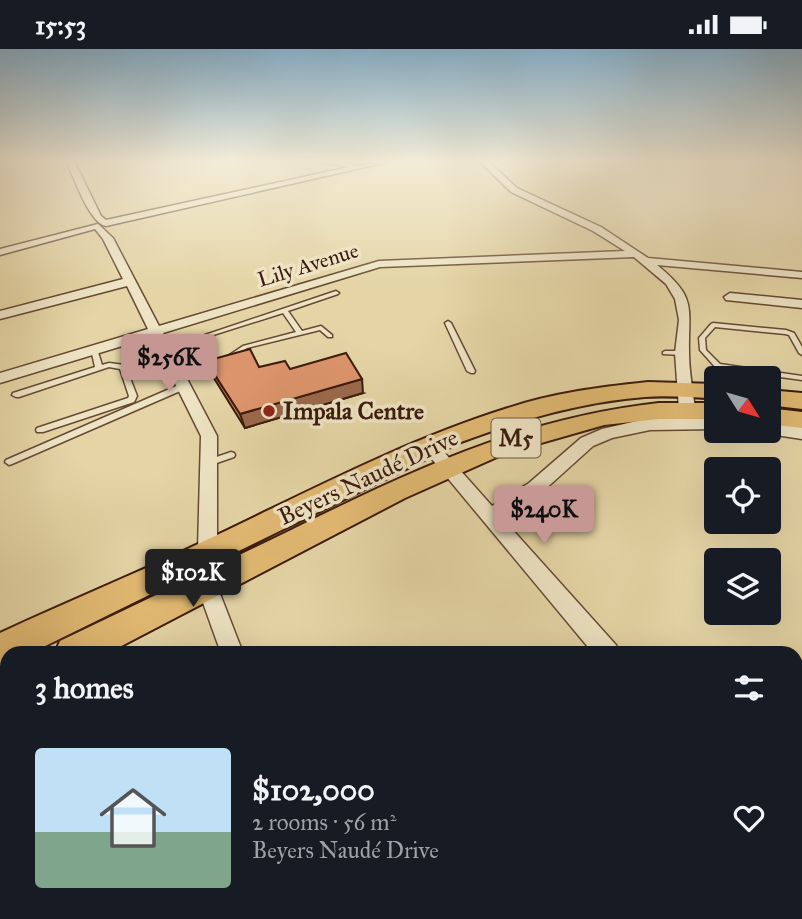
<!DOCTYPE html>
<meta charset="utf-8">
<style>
body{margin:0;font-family:"IM FELL Great Primer",serif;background:#242831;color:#f1f3f6;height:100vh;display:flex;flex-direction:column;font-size:26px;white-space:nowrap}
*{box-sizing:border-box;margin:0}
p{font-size:23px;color:#9ea1a6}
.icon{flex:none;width:38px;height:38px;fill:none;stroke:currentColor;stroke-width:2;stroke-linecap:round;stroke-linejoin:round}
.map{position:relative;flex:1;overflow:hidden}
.side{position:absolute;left:0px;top:597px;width:803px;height:275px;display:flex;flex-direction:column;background:#171b24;border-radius:21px 21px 0 0;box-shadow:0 7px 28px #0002}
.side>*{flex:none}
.needle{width:46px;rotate:127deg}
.buttons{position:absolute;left:704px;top:317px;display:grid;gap:14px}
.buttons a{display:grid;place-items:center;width:77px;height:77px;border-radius:7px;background:#171b24;box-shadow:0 7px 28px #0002;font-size:35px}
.price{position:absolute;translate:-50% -60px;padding:0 16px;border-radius:7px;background:#c59692;color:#111;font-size:23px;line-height:46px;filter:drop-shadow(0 2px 4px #0008)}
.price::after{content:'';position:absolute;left:50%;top:42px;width:21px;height:16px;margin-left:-10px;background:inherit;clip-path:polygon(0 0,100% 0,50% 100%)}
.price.on{background:#222;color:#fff}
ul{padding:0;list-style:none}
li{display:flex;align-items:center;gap:21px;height:175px;padding:0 35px}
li+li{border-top:2px solid #363941}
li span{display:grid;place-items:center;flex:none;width:196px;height:140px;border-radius:7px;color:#555}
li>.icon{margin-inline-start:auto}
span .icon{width:84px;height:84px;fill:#fffc;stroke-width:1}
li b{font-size:30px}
h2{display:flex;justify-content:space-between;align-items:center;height:84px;padding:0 35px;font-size:30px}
.status{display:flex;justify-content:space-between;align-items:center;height:49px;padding:0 35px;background:#171b24;direction:ltr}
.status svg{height:19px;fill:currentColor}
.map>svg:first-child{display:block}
</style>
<div class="status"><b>15:53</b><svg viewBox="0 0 49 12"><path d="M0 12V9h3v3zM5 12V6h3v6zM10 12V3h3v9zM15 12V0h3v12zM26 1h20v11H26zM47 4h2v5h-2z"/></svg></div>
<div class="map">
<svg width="802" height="870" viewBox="0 0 802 870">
<rect width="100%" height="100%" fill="#e5d5a6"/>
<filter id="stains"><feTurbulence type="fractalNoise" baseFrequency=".00286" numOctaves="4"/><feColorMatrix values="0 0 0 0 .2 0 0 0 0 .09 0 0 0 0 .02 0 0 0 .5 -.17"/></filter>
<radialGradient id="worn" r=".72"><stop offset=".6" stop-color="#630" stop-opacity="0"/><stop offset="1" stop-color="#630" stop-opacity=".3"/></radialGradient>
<path fill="#b8bc84" stroke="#7a6c48" stroke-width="2" d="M 796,719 L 802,724 L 802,833 L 796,826 Z"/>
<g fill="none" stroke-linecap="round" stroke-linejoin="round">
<defs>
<path id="lane" d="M 336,242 L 339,244 L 338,245 L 288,262 L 302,282 L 321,277 L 332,286 L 332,288 L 328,288 L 320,281 L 247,299 L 230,311 L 227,309 L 228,307 L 243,297 L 296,283 L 283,264 L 210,287 L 208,288 L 205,286 Z
M 448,272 L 451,274 L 475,322 L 474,324 L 471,324 L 467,322 L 445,274 Z
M 713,274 L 786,281 L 794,284 L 802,298 L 802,306 L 799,304 L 789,286 L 785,285 L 715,278 L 705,289 L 706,301 L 720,315 L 802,327 L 802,331 L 716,319 L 700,301 L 699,289 L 711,275 Z
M 94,298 L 97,300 L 102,316 L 109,314 L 125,316 L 137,347 L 134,353 L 43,383 L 37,383 L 36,381 L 37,379 L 128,349 L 129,347 L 120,320 L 109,318 L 19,348 L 16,348 L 12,346 L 13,344 L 95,318 L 91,300 Z
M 665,302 L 682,302 L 685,304 L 682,306 L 663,305 L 663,303 Z
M 216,314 L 218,314 L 221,316 L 184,332 L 178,332 L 177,330 L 178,328 Z
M 181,335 L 187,335 L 188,337 L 187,339 L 12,415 L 9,416 L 5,413 L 6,411 Z
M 231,403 L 234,404 L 235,406 L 234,408 L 208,417 L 204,414 L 205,412 Z"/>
<path id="street" d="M 66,112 L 74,112 L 101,167 L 106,171 L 349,118 L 317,112 L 341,112 L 356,117 L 392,112 L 106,177 C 89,174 74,128 66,112 Z
M 479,112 L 488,112 L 517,139 L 601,178 L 648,209 L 802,223 L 802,229 L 657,216 C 698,250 688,257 689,304 C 689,323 693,342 695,360 L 687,365 L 679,360 L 675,304 L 679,271 L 675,250 L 666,235 L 634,208 L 380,218 L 163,284 L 217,387 L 217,537 L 243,604 L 221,604 L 197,537 L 201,387 L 152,288 L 0,334 L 0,324 L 148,280 L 127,237 L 0,270 L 0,262 L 123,230 L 103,190 L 95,180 L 0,206 L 0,200 L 98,175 L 113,189 L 159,277 L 379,212 L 625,202 L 593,182 L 511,143 Z
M 730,244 L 802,251 L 802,259 L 726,251 L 724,248 Z
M 716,368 L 716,380 L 650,381 L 612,389 L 593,397 L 541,444 L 502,469 L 616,596 L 619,604 L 593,604 L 421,397 L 429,391 L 435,393 L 492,457 L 529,434 L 581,389 L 602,380 L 650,369 Z
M 768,374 L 802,378 L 802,390 L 762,384 L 761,382 L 768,382 Z
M 802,666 L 802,694 L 796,696 L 796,668 Z
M 796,808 L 802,810 L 802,844 L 796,841 Z
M 320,864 L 350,864 L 352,870 L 322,870 Z"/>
<path id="primary" d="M 648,333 L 716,335 L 716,349 C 693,349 668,346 645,348 C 580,353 521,371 461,393 L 31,604 L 7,604 L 7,615 L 0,618 L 0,584 C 66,553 133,526 198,495 C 300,447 400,393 508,359 C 553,344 600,338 648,333 Z
M 768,341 L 802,344 L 802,360 L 768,356 Z
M 659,354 L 716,354 L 716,370 L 659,370 L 604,376 L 506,404 L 405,449 L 108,604 L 55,604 L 60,592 C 135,556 210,520 285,484 C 411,422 518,370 659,354 Z
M 768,359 L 802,363 L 802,379 L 768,375 Z
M 7,618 L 7,654 L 0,657 L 0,621 Z"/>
</defs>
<use href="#lane" stroke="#664a33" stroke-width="3"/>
<use href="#street" stroke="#664a33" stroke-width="3"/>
<use href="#primary" stroke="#3b1b0d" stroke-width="4"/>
<use href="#lane" fill="#eee4c5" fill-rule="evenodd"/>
<use href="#street" fill="#eee4c5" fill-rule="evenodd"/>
<use href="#primary" fill="#e2ba73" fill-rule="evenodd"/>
</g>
<path fill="#be805e" stroke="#3b1b0d" stroke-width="2" d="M 206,312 L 259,318 L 363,344 L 245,379 L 212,326 Z"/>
<path fill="#9b684c" stroke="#3b1b0d" stroke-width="2" d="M 362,330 L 363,344 L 245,379 L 240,365 Z"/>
<path fill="#dd956d" stroke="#3b1b0d" stroke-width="2" d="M 250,300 L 259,318 L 285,312 L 290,320 L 346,304 L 362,330 L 240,365 L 206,312 Z"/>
<linearGradient id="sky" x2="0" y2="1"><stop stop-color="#88b5d2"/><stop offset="0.48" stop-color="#f3ecd7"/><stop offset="1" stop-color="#f3ecd7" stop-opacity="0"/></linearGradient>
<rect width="802" height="234" fill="url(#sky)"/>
<circle fill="#8f2418" stroke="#eee4c5" stroke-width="2.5" cx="269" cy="362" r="7"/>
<g text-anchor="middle" stroke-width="7" stroke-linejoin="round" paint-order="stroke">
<g font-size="21" fill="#3b1b0d" stroke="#eee4c5">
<text transform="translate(308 216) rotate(-17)" y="7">Lily Avenue</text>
</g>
<rect fill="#eee4c5" stroke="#715744" stroke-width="2" x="491.5" y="369.5" width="49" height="39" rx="5"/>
<g font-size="23" font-weight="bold" fill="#3b1b0d">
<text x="516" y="397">M5</text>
</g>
<g font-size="24" font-weight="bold" fill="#3b1b0d" stroke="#eee4c5" text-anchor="start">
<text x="283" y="370">Impala Centre</text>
</g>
<g font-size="24" fill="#3b1b0d" stroke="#eee4c5">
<text transform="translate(368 428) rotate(-25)" y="8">Beyers Naudé Drive</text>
</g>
</g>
<rect width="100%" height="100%" filter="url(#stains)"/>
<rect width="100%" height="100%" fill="url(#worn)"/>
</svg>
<div class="buttons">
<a><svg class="needle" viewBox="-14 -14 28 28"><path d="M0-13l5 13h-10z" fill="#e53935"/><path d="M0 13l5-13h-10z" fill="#9ea1a6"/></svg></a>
<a><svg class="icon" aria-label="locate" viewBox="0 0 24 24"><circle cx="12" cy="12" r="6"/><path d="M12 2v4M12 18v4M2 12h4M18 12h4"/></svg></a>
<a><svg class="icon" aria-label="layers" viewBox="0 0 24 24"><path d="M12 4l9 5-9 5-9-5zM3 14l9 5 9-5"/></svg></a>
</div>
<b class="price" style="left:169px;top:345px">$256K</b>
<b class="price" style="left:544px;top:497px">$240K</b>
<b class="price on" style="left:193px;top:560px">$102K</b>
<section class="side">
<h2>3 homes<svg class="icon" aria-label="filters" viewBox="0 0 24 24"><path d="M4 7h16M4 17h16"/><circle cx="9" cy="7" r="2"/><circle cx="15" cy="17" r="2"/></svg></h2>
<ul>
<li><span style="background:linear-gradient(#bfe0f5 60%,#7fa58c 0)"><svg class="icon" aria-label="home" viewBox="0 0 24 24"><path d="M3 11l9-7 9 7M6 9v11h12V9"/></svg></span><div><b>$102,000</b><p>2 rooms · 56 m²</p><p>Beyers Naudé Drive</p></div><svg class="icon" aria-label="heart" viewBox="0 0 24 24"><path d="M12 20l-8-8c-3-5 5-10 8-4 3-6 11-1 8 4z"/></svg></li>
</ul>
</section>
</div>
